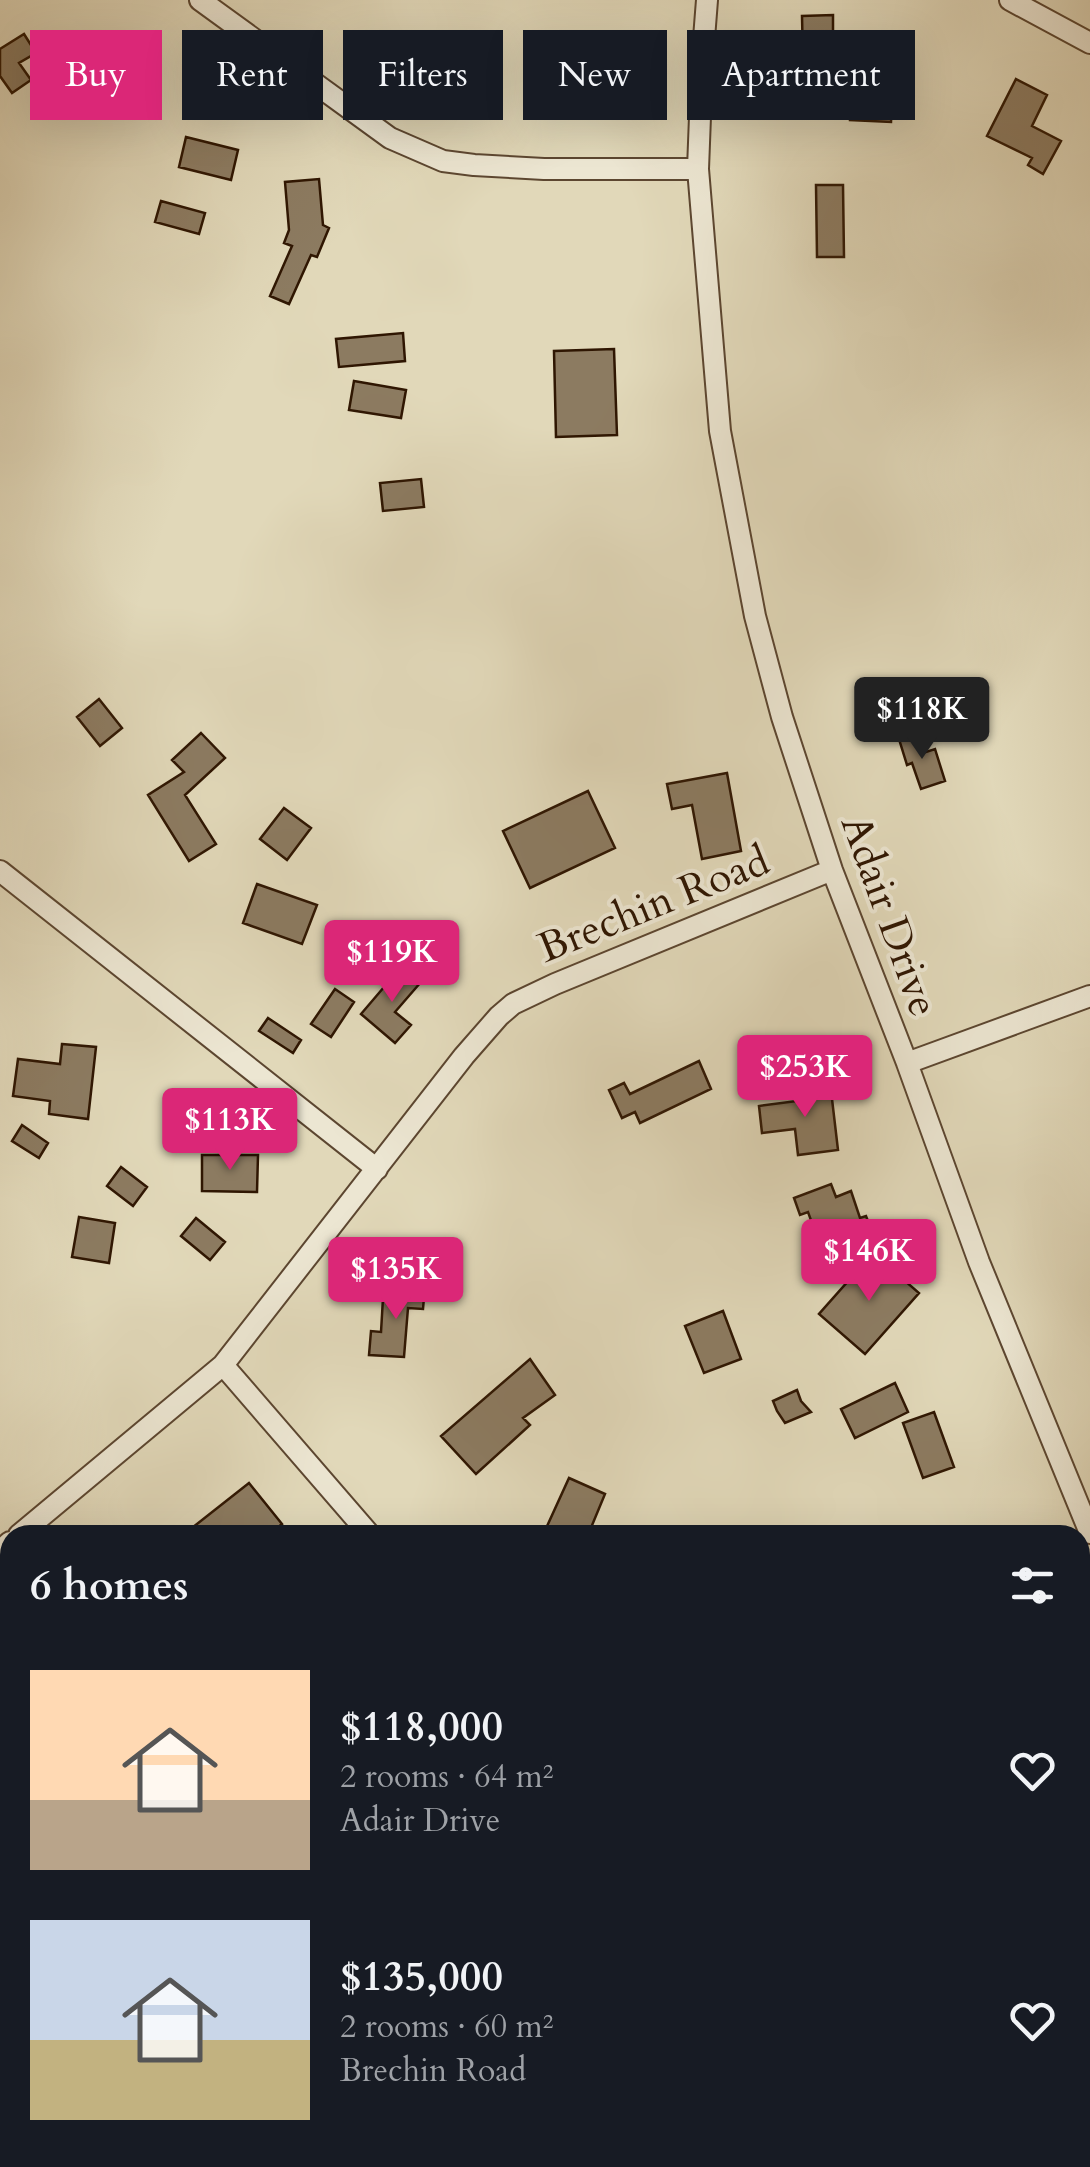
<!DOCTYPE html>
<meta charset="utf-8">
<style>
body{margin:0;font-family:Cardo,serif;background:#242831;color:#f1f3f6;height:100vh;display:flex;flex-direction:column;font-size:38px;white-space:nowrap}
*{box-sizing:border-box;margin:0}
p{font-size:32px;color:#9ea1a6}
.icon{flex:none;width:55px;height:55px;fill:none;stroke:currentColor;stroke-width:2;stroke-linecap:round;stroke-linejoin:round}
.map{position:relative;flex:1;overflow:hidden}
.panel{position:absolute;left:0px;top:1525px;width:1090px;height:642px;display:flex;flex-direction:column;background:#171b24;border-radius:30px 30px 0 0;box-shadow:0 10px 40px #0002}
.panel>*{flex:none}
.guide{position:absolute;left:30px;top:30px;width:1030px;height:90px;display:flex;gap:20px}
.price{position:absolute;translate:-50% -85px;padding:0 22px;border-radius:10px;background:#db2777;color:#fff;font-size:32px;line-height:65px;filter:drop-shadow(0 2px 5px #0008)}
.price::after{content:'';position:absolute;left:50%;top:60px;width:30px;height:22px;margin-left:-15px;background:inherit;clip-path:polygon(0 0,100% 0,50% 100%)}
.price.current{background:#222;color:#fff}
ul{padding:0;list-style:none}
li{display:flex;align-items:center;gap:30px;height:250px;padding:0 30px}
li span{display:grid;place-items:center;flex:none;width:280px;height:200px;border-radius:0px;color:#555}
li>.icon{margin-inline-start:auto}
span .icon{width:120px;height:120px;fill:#fffc;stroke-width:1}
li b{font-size:42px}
h2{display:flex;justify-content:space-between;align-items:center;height:120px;padding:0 30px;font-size:42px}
.chip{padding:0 35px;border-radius:0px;background:#171b24;box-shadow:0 10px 40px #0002;font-size:35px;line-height:90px}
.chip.current{background:#db2777;color:#fff}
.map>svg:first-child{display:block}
</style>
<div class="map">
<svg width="1090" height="2167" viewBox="0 0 1090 2167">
<rect width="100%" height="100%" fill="#e1d8b9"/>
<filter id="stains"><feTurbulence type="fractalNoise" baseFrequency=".002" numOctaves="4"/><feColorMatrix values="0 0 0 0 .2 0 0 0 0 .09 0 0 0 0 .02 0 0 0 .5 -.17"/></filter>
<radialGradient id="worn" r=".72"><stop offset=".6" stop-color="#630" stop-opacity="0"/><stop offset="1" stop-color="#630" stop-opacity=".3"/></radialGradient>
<path fill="#c3b79a" stroke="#79664e" stroke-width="2.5" d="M 0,1688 L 10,1701 L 10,2158 L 502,2158 L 511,2167 L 0,2167 Z"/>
<path fill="#8c7b61" stroke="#2f1602" stroke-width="2.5" d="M 833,15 L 833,58 L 829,58 L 827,99 L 806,98 L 807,82 L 791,80 L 793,60 L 803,61 L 802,16 Z
M 24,34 L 36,53 L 19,63 L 31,80 L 12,93 L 0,76 L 0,49 Z
M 1016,79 L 1047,95 L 1032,126 L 1061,141 L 1043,174 L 1028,165 L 1032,158 L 987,136 Z
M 850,97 L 892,99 L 891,122 L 850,120 Z
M 186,137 L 238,150 L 231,180 L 179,167 Z
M 319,179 L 323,225 L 329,228 L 317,257 L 311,255 L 289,304 L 270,296 L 292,246 L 284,243 L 289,230 L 285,182 Z
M 816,185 L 843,185 L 844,257 L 817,257 Z
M 161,201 L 205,213 L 199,234 L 155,222 Z
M 403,333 L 405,361 L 339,367 L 336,339 Z
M 614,349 L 617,435 L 556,437 L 554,351 Z
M 354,381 L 406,390 L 401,418 L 349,410 Z
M 421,479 L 424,507 L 383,511 L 380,483 Z
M 99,699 L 122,728 L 100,746 L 77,717 Z
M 201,733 L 225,758 L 185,795 L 216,844 L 189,861 L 148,795 L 184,772 L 172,760 Z
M 917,733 L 923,753 L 935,749 L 945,781 L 921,789 L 912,763 L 907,765 L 899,739 Z
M 727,773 L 741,851 L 702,859 L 692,805 L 672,809 L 667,784 Z
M 588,791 L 615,848 L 530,888 L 503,831 Z
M 284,808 L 311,828 L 287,860 L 260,839 Z
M 257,884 L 317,905 L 302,944 L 243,923 Z
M 402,966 L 421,982 L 395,1012 L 411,1025 L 395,1043 L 361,1014 Z
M 335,989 L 354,1002 L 331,1037 L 311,1024 Z
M 268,1018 L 301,1040 L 293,1053 L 259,1031 Z
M 62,1044 L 96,1047 L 88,1119 L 49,1114 L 50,1101 L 13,1096 L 18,1059 L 60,1064 Z
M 699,1061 L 711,1089 L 640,1123 L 635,1112 L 622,1118 L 609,1090 L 624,1083 L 630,1094 Z
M 830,1082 L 838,1150 L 798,1155 L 795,1129 L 762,1133 L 759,1106 L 805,1100 L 803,1086 Z
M 22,1125 L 48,1143 L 39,1158 L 12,1141 Z
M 202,1155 L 258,1155 L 257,1192 L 202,1191 Z
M 121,1167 L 147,1187 L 133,1206 L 107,1186 Z
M 831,1184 L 836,1197 L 851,1191 L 860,1218 L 866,1216 L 873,1234 L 823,1253 L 808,1212 L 800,1215 L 794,1198 Z
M 79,1217 L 115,1223 L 109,1263 L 72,1257 Z
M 196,1218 L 225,1242 L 210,1260 L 181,1236 Z
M 873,1253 L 919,1293 L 865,1354 L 819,1314 Z
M 400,1284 L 425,1286 L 423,1309 L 408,1308 L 404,1357 L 369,1355 L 371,1331 L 381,1332 L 383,1298 L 399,1299 Z
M 723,1311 L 741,1359 L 704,1373 L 685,1326 Z
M 530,1359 L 555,1395 L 523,1418 L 530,1425 L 476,1474 L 441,1436 Z
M 895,1383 L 908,1412 L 855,1438 L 841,1409 Z
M 797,1390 L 801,1401 L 811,1412 L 785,1423 L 777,1411 L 773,1401 Z
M 934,1412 L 954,1467 L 923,1478 L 903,1423 Z
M 569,1478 L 605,1494 L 588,1535 L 543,1535 Z
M 249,1483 L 282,1524 L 268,1535 L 183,1535 Z"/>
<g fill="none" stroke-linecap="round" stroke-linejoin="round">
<defs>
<path id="street" d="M 200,0 L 390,138 L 443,161 L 474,165 L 544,169 L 698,169
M 707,0 L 702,64 L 698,169 L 720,431 L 755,616 L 782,717 L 832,870 L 907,1063 L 979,1262 L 1090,1533
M 1010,0 L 1090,43
M 0,871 L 377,1169
M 907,1063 L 1090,996
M 223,1365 L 370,1535
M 19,1535 L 223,1365 L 464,1056 L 499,1016 L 513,1004 L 555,984 L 832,870
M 0,1551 L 10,1542
M 907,2158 L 915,2167"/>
</defs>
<use href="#street" stroke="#5c4630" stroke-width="24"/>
<use href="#street" stroke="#ece6d2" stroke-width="20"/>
</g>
<g text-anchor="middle" stroke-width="8" stroke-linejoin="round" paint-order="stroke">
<g font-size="42" fill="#2f1602" stroke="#ece6d2">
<text transform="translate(653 903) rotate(-22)" y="15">Brechin Road</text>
<text transform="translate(891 915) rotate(70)" y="15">Adair Drive</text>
</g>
</g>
<rect width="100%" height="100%" filter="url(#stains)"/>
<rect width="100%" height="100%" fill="url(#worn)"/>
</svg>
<b class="price current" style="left:922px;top:762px">$118K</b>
<b class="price" style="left:392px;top:1005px">$119K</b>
<b class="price" style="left:805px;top:1120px">$253K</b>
<b class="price" style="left:230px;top:1173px">$113K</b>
<b class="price" style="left:869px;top:1304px">$146K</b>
<b class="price" style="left:396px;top:1322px">$135K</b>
<div class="guide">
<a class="chip current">Buy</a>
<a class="chip">Rent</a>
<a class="chip">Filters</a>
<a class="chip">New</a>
<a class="chip">Apartment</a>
</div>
<section class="panel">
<h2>6 homes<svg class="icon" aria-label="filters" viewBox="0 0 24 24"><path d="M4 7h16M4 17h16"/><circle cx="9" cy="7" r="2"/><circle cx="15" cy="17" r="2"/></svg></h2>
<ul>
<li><span style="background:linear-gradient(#ffd9b3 65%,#b9a48a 0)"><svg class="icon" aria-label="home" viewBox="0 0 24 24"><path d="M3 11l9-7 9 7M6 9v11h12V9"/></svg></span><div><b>$118,000</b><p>2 rooms · 64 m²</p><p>Adair Drive</p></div><svg class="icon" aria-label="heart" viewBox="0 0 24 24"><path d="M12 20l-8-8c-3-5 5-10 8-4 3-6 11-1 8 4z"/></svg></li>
<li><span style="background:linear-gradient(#c9d6e8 60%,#c2b280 0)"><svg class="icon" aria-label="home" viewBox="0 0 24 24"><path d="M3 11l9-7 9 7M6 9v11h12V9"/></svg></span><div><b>$135,000</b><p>2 rooms · 60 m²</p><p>Brechin Road</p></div><svg class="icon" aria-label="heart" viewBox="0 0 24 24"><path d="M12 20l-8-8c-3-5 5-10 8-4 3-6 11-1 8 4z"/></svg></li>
</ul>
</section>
</div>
